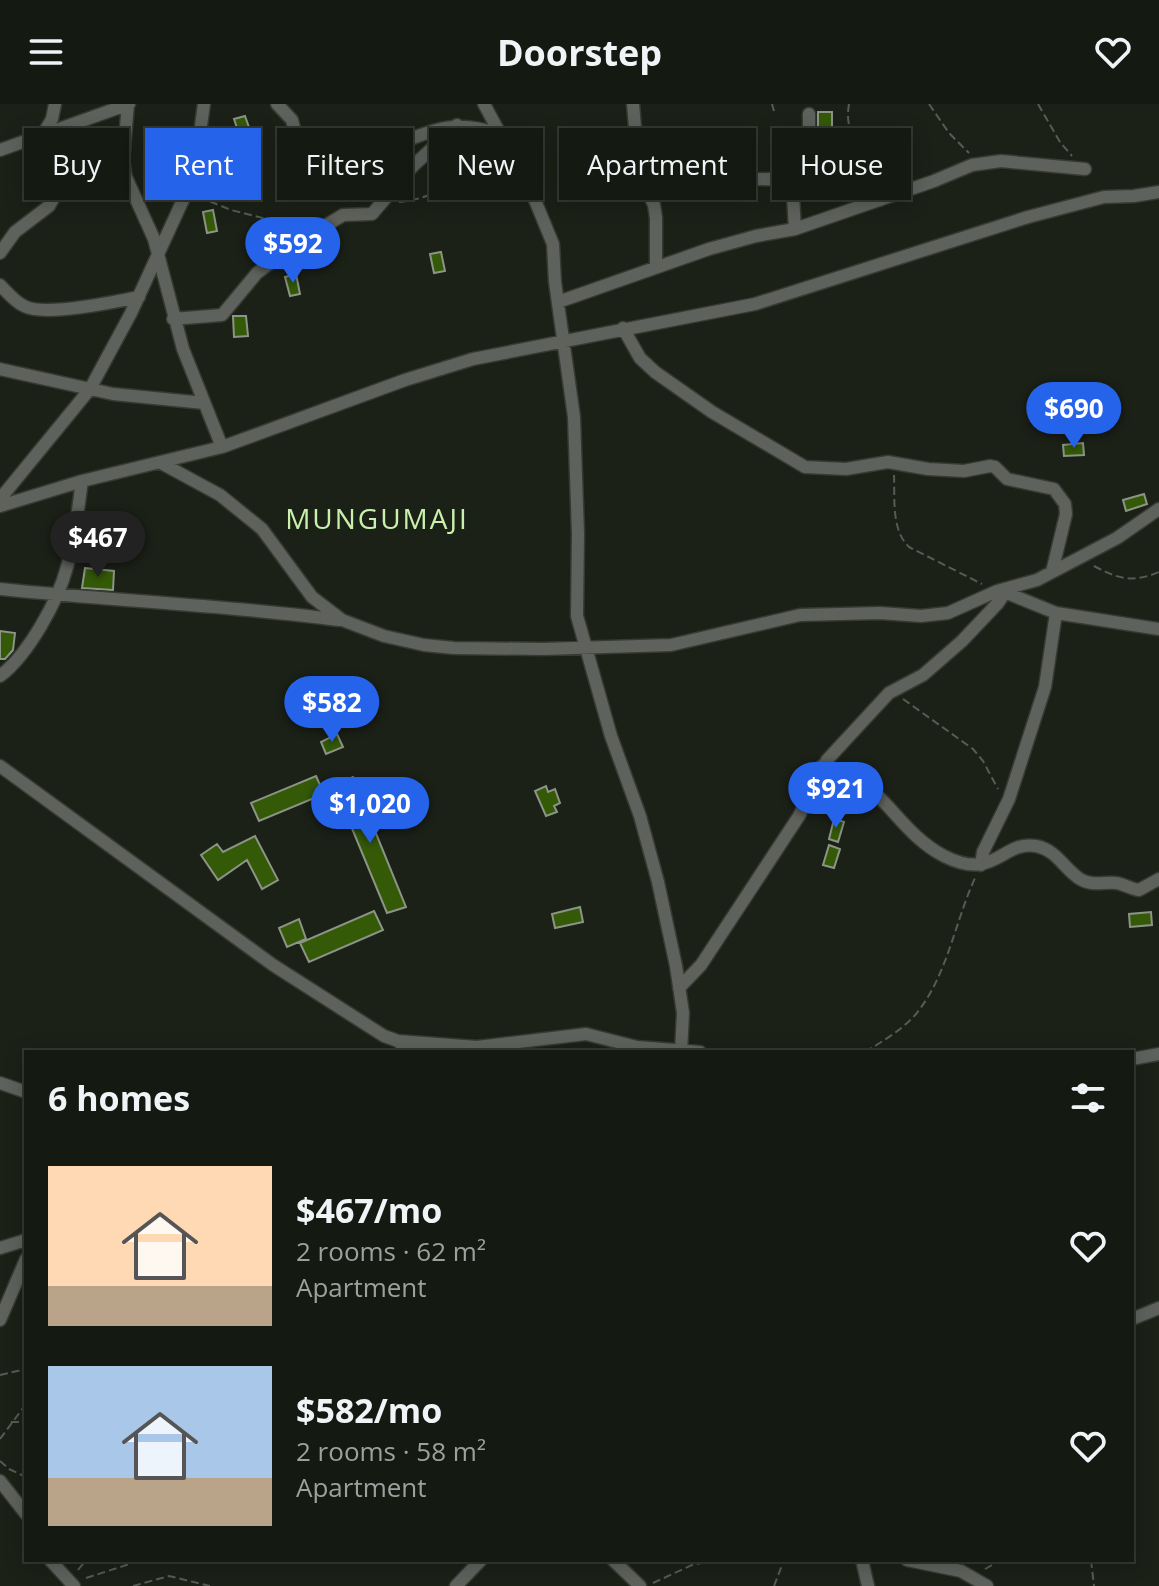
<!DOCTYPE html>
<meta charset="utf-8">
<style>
body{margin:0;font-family:"Open Sans",sans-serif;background:#21261f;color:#f1f3f6;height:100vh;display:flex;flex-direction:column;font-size:30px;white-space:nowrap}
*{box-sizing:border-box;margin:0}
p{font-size:26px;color:#9da09f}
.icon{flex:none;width:44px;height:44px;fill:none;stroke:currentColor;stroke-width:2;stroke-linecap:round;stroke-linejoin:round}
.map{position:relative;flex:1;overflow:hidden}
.sheet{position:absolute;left:24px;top:946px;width:1110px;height:512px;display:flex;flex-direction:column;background:#141911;border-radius:0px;box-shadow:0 4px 20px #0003,0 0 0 2px #333831}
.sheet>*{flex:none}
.top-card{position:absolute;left:24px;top:24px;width:1112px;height:72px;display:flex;gap:16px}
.price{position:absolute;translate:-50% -68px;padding:0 18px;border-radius:28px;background:#2563eb;color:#fff;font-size:26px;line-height:52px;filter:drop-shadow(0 2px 4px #0008)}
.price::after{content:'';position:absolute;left:50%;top:48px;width:24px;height:18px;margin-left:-12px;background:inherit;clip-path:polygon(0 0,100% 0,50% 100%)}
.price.on{background:#222;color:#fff}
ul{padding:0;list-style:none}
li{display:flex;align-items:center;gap:24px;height:200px;padding:0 24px}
li span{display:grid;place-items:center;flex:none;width:224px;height:160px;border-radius:0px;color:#555}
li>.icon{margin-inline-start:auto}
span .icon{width:96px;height:96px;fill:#fffc;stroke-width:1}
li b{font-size:34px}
h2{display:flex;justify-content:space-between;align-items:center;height:96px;padding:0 24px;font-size:34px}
.chip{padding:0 28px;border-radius:0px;background:#141911;box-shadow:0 4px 20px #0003,0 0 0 2px #333831;font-size:28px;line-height:72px}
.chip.on{background:#2563eb;color:#fff}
header{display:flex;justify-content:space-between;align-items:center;height:104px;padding:0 24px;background:#141911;font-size:36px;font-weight:700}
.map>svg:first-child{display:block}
</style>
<header><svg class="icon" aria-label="menu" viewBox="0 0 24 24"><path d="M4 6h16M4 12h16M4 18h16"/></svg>Doorstep<svg class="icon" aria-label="heart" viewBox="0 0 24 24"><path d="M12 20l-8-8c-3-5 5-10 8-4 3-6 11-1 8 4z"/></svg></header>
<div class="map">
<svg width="1159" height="1482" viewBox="0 0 1159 1482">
<rect width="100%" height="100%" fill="#1b2117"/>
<path fill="#345a08" stroke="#8c9387" stroke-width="2" d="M 818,8 L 832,8 L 832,31 L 818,32 Z
M 245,12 L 251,29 L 240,33 L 234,15 Z
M 78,40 L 85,59 L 75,63 L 67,44 Z
M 364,59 L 367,68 L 348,75 L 345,66 Z
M 213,106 L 217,127 L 207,129 L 203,108 Z
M 441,148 L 445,167 L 434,169 L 430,150 Z
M 296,170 L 300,190 L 290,192 L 285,173 Z
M 233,212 L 246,212 L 248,232 L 234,233 Z
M 1083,339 L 1084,351 L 1064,352 L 1063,341 Z
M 1144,390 L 1147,400 L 1126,407 L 1123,396 Z
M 85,464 L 114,467 L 113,486 L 82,484 Z
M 0,527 L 15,529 L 13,546 L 5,555 L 0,555 Z
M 337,630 L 343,643 L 326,650 L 321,638 Z
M 316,672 L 324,690 L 259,717 L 251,699 Z
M 353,673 L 406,803 L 387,809 L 334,681 Z
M 546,682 L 548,688 L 555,685 L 560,699 L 554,702 L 557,708 L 546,712 L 535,687 Z
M 834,715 L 844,718 L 838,738 L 829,735 Z
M 255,732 L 278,776 L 262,785 L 247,756 L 218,776 L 201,751 L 217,740 L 223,748 Z
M 829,741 L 840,745 L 834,764 L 823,761 Z
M 580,803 L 583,818 L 555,824 L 552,810 Z
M 374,807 L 383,826 L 309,858 L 300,839 Z
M 1151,808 L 1152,821 L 1130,823 L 1129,810 Z
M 299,815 L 306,835 L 287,843 L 279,824 Z"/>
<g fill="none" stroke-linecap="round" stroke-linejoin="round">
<defs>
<path id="street" d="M 128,0 L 123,57 L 126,73 L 154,135 L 183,245 L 222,343
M 277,0 L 292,16 L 302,56 L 356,42 L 362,43 L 368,50 C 379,51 388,45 398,40 C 436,24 458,16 498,30
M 484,0 L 532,89 L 553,140 L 555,178 L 574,313 L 578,430 L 577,512 L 611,632 L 640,712 L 658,778 L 676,862 L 683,909 L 681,948
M 633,0 L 639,69 L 654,101 L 656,114 L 656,162
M 43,30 L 52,15 L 55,0
M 0,46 L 129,0
M 649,90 L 708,70 L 717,69 L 733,76 L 768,75 L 844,85 L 859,88 L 880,96
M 795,125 L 793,92 L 809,48 L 809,10
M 0,149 L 15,128 L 49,102 L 56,90 L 44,59 L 38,32
M 0,181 C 7,188 15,198 24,202 C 44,213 115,198 139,193
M 558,198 L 709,145 L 756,132 L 795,125 L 934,77 L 972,61 L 1001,57 L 1085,65
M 173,215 L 222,211 L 257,169 L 297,139 L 343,111 L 372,110 L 413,62 L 457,21
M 623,224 L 640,254 L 655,268 L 712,308 L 805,363 L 846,365 L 888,358 L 928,365 L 964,367 L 990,362 L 995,363 L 1007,375 L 1054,385 L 1065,400 L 1066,410 L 1052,468
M 0,265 L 113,290 L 204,299
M 161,359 L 220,391 L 262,425 L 312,493 L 342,516 L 384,532 L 424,541 L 454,544 L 543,545 L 671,541 L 800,511 L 880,509 L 921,512 L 948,509 L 997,487 L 1037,476 L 1117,434 L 1159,405
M 0,395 L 90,285 L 131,209 L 194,72 L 204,0
M 0,402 L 82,377 L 222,343 L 405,276 L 473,255 L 755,200 L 1028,113 L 1104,93 L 1134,92 L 1159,88
M 0,485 C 113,497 227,501 339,516
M 1007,489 L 1056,509 L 1159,525
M 0,572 C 28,551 58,497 67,463 C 75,435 78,405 82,377
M 0,662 L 273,861 L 384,932 L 398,937 L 410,948
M 822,662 C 883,673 894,726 944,752 C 995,778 1002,736 1036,742 C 1057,746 1064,765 1080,775 C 1091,782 1103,778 1116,779 C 1124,780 1131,785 1139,786 L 1159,775
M 981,761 L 983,748 L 1009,695 L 1045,583 L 1056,509
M 679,884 L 701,861 L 799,712 L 827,656 L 889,589 L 923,571 L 962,537 L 998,499 L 1008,484
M 398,937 L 477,943 L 586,930 L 637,943 L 700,948
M 1132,955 L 1159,950
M 0,979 L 26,988
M 0,1144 L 26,1136
M 1132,1215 L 1159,1204
M 0,1216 L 26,1155
M 0,1377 L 26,1410
M 50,1456 L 74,1482
M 613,1456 L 640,1482
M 862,1456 L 868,1482
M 907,1456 L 961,1467 L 987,1482
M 456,1482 L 481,1456"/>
</defs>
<use href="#street" stroke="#353b31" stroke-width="15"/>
<path stroke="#565c53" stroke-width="2" stroke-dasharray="8 4" stroke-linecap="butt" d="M 772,0 L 774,7
M 849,0 C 841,46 881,40 899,75
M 929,0 L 949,29 L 969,49
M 1038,0 L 1060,38 L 1072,52
M 199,93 L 231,106 L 299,123
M 399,98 C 437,94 464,77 465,37
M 894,371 C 895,394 891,426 909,443 L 982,480
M 1094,462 C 1118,475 1133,479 1159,468
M 903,595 L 973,645 L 983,657 L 998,685
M 865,948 C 883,937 902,926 916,910 C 948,871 955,816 976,772
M 0,1271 L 26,1265
M 11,1318 L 26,1318
M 0,1335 L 26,1300
M 0,1357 L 9,1365 L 26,1373
M 1091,1456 L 1094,1482
M 985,1465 L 1001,1456
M 78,1466 L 86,1456
M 86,1474 L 142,1456
M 653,1479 L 692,1461 L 715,1456
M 133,1482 L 169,1472 L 210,1482
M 774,1482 L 784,1456"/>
<use href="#street" stroke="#5e615c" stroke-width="12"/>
</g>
<g text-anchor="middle" stroke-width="8" stroke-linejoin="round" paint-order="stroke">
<g font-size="28" letter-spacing="2" fill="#c9f1ac" stroke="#1b2117">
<text x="377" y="425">MUNGUMAJI</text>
</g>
</g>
</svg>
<b class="price" style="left:293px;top:181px">$592</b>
<b class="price" style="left:1074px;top:346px">$690</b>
<b class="price on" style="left:98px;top:475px">$467</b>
<b class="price" style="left:332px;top:640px">$582</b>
<b class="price" style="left:836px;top:726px">$921</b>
<b class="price" style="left:370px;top:741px">$1,020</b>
<div class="top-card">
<a class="chip">Buy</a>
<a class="chip on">Rent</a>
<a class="chip">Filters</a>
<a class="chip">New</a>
<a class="chip">Apartment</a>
<a class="chip">House</a>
</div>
<section class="sheet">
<h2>6 homes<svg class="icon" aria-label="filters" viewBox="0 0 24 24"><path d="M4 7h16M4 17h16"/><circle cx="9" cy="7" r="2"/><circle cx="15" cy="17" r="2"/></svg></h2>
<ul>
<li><span style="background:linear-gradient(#ffd9b3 75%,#b9a48a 0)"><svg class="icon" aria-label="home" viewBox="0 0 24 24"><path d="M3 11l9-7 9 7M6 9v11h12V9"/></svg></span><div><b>$467/mo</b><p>2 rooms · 62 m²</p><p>Apartment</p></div><svg class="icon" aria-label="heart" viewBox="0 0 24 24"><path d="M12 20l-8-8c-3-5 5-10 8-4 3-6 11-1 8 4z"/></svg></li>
<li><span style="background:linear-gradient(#a9c7e8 70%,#b9a48a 0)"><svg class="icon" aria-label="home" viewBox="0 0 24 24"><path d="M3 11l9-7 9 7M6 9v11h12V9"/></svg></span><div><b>$582/mo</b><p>2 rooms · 58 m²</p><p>Apartment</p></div><svg class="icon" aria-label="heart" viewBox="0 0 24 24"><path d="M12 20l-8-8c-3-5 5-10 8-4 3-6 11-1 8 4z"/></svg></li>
</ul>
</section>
</div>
